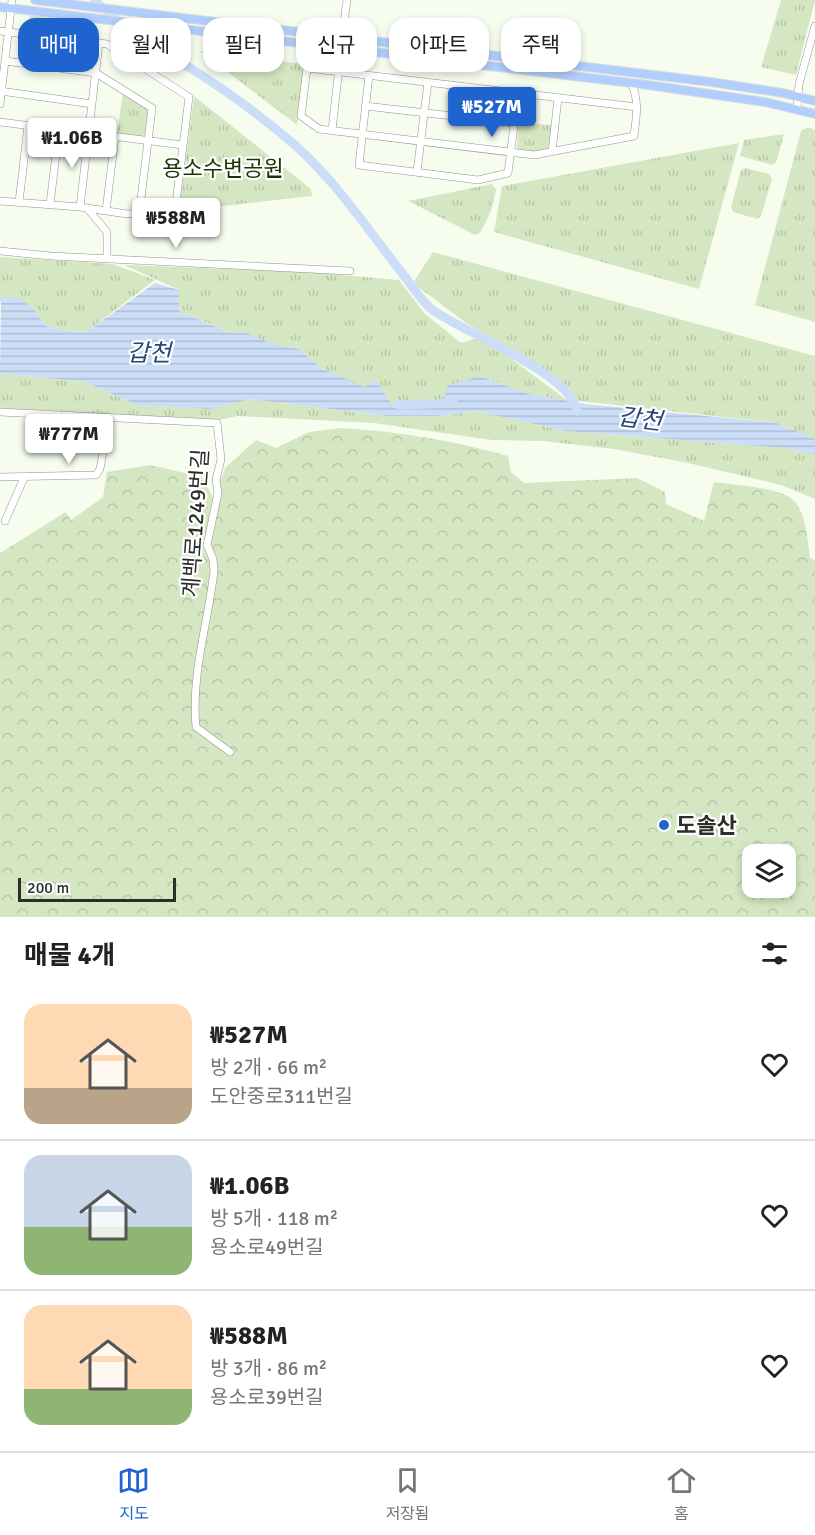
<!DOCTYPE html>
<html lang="ko">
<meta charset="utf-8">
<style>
body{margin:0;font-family:Signika,"Noto Sans KR",sans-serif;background:#f6f6f6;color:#222;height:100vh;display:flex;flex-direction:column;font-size:22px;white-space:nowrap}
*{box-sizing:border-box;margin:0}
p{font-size:20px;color:#767676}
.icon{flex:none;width:33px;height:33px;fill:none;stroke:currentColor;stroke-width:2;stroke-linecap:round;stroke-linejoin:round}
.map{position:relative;height:917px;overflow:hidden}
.side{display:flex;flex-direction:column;background:#fff;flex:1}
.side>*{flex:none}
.top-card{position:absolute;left:18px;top:18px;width:780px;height:54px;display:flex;gap:12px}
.buttons{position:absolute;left:742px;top:844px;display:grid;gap:12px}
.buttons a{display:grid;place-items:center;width:54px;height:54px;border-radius:12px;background:#fff;box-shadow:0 3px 9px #0003;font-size:30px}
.scale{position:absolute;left:18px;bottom:15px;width:158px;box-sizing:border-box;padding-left:6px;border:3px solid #2c2f29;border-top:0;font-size:16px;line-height:21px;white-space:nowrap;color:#2c2f29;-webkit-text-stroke:4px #fff;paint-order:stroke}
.price{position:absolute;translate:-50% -51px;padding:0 14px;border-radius:6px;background:#fff;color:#222;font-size:20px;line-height:39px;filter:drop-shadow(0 2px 3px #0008)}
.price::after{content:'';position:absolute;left:50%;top:36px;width:18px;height:14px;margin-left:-9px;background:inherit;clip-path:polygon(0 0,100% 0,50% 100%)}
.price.on{background:#1f63cf;color:#fff}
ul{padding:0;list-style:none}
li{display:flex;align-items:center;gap:18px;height:150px;padding:0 24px}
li+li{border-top:2px solid #e0e0e0}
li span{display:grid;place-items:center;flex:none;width:168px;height:120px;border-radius:18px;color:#555}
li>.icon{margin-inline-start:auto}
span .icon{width:72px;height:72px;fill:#fffc;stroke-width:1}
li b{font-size:26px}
h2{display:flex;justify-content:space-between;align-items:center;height:72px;padding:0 24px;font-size:26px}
.pill{padding:0 21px;border-radius:18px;background:#fff;box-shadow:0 3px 9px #0003;font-size:21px;line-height:54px}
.pill.on{background:#1f63cf;color:#fff}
.dock{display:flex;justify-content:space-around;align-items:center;height:84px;border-top:2px solid #e0e0e0;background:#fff;font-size:16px;color:#767676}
.dock a{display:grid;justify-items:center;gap:3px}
.dock .on{color:#1f63cf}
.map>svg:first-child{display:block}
</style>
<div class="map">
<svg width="815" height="917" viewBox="0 0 815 917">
<defs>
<pattern id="grass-tufts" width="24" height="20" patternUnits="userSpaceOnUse" patternTransform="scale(1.5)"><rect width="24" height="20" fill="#d5e7c2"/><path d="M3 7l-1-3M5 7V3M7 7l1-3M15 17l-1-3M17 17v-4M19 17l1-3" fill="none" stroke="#b7c6a7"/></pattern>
<pattern id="forest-crowns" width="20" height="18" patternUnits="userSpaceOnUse" patternTransform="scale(1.5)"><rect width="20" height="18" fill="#d5e7c2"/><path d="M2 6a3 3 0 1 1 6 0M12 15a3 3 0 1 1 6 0" fill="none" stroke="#b7c6a7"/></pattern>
<pattern id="water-rules" width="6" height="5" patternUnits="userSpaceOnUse" patternTransform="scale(1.5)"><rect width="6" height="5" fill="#ccddf7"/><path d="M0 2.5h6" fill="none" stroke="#afbed4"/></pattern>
</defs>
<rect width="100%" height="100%" fill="#f6fdef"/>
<path fill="url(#grass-tufts)" d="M 781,0 L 815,0 L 796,75 L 761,67 Z
M 30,15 L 82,22 L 80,34 L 28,27 Z
M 200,51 L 304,64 L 297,125 Z
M 123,93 L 149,110 L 145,137 L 117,134 Z
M 194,96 L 311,189 L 312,196 L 179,211 Z
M 518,123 L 553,125 L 548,151 L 534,153 L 517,151 Z
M 808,127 L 815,130 L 815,322 L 755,305 L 801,131 Z
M 784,134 L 776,163 L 772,165 L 740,156 L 744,140 Z
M 739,143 L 699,289 L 494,232 L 502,186 Z
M 746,168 L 769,174 L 772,179 L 761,216 L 757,219 L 733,212 L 731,207 L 741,170 Z
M 492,184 L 496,190 L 491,211 L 480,233 L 475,235 L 408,201 Z
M 433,252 L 815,356 L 815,439 L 777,423 L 578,401 L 542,367 L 466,323 L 413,283 Z
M 0,257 L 113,264 L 155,280 L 86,332 L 60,330 L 46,326 L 33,308 L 2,297 L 0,303 Z
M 124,265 L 306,272 L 399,280 L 425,314 L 461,343 L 475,339 L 497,348 L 568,401 L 529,394 L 480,376 L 442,408 L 391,403 L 321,368 L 299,349 L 266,342 L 246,332 L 232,333 L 179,311 L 179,290 Z
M 0,373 L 85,382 L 137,405 L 209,409 L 251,399 L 387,416 L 439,416 L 476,411 L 566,431 L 784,448 L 815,454 L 815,499 L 781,485 L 688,463 L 614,449 L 543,441 L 491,440 L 374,423 L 237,416 L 215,421 L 0,409 Z"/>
<path fill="url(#forest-crowns)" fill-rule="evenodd" d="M 341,428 C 397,431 455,441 508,456 L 511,472 L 524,483 L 637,478 L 665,492 L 666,504 L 704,521 L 714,482 C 733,485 778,487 792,499 C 807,512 807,541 810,558 L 815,561 L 815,917 L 0,917 L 0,553 L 66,512 L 71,520 L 103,497 L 107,472 L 150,465 L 202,477 L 213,497 L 226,467 L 256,440 L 276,448 L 309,432 ZM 753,855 L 786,855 L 786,888 L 753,888 Z"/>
<path fill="url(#water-rules)" d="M 155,283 L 179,290 L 179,311 L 231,333 L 246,332 L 267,342 L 299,349 L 321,368 L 364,387 L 375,379 L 391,403 L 442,408 L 447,386 L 480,376 L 529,394 L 586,404 L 777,423 L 815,439 L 815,454 L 784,448 L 566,431 L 476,411 L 439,416 L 387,416 L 251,399 L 209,409 L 137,405 L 85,382 L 0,373 L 1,297 L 18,298 L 33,308 L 46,326 L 60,330 L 86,332 Z"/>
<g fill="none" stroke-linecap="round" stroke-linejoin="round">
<path stroke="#ccddf7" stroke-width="9" d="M 95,0 C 124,31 160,48 195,71 C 230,93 266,120 297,147 C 338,184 368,230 402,273 C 412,285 421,302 434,311 C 464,332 571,374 577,411
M 399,405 L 454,403"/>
<defs>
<path id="minor" d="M 0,31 L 107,44 L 189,97 L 175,211 L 127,214 L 80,207 L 0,201
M 342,38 L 347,0
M 5,61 L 96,73 L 152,108 L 139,215
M 369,75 L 359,165 L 478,180 L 508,173 L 518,93
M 631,83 C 640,101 636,118 634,136 L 534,155 L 319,129 L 301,116 L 307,68 L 637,107
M 0,91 L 92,104
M 0,104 L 12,0
M 365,106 L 514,123
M 797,109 L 799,84 L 815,26
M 0,122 L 183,145
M 332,130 L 341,50
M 552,152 L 558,98
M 417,172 L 428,82
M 19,202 L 28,126
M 50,204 L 59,130
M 80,207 L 99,43
M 87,208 L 107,232 L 107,258
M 106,211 L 115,137
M 0,251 L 51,256 L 350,271
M 0,412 L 217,423 L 221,459 L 216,480 L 218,493 L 207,545 L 213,559 L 214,571 C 208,624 191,673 196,727 L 230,752
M 0,477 L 96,475 L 100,469 L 109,418
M 5,521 L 24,478"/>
<path id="major" d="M 35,0 L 711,82 L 783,93 L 815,101
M 0,7 L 648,85 L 765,102 L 815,114"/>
</defs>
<use href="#minor" stroke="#8e9588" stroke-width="8"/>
<use href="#major" stroke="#dddedd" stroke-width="10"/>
<use href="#minor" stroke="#fff" stroke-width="7"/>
<use href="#major" stroke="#b1cefc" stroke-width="8"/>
</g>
<circle fill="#1f63cf" stroke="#fff" stroke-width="2" cx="664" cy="825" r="6"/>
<g text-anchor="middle" stroke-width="4.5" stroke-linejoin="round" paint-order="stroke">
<g font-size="22" fill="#1e3100" stroke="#fff">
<text x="223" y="176">용소수변공원</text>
</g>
<g font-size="22" fill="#2c2f29" stroke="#fff">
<text transform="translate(195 523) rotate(-86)" y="8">계백로1249번길</text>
</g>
<g font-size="22" font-weight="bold" fill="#2c2f29" stroke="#fff" text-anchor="start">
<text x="676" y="833">도솔산</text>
</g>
<g font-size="24" font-style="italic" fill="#27477c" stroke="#fff">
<text x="149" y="361">갑천</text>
<text transform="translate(640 419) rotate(7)" y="8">갑천</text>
</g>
</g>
</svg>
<div class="buttons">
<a><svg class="icon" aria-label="layers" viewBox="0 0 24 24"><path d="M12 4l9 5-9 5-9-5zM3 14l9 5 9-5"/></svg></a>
</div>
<div class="scale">200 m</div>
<b class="price on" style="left:492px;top:138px">₩527M</b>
<b class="price" style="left:72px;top:169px">₩1.06B</b>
<b class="price" style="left:176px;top:249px">₩588M</b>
<b class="price" style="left:69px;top:465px">₩777M</b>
<div class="top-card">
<a class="pill on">매매</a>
<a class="pill">월세</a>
<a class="pill">필터</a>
<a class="pill">신규</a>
<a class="pill">아파트</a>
<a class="pill">주택</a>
</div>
</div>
<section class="side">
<h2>매물 4개<svg class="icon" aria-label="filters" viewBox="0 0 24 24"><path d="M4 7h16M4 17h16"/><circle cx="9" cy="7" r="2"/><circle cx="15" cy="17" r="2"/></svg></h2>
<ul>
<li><span style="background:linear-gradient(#ffd9b3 70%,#b9a48a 0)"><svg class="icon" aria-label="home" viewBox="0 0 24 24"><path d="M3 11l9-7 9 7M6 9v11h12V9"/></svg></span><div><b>₩527M</b><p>방 2개 · 66 m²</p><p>도안중로311번길</p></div><svg class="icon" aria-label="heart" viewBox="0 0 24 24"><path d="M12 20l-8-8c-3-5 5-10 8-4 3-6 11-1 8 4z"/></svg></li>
<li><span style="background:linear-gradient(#c9d6e8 60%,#8fb573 0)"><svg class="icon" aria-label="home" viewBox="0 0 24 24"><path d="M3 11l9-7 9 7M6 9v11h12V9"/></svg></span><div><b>₩1.06B</b><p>방 5개 · 118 m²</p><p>용소로49번길</p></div><svg class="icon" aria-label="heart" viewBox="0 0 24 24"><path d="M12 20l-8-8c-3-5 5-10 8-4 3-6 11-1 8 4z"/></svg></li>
<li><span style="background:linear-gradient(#ffd9b3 70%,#8fb573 0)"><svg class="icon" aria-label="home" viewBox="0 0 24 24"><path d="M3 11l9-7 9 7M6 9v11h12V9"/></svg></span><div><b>₩588M</b><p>방 3개 · 86 m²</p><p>용소로39번길</p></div><svg class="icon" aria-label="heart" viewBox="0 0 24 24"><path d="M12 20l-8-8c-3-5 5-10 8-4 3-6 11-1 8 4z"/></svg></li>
</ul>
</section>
<nav class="dock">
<a class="on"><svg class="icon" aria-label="map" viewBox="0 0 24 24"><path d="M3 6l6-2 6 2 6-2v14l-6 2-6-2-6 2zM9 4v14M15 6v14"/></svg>지도</a>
<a><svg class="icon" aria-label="saved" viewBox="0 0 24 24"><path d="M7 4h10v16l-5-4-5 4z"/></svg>저장됨</a>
<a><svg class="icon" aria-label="home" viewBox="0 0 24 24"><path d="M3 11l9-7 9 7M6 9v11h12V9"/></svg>홈</a>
</nav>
